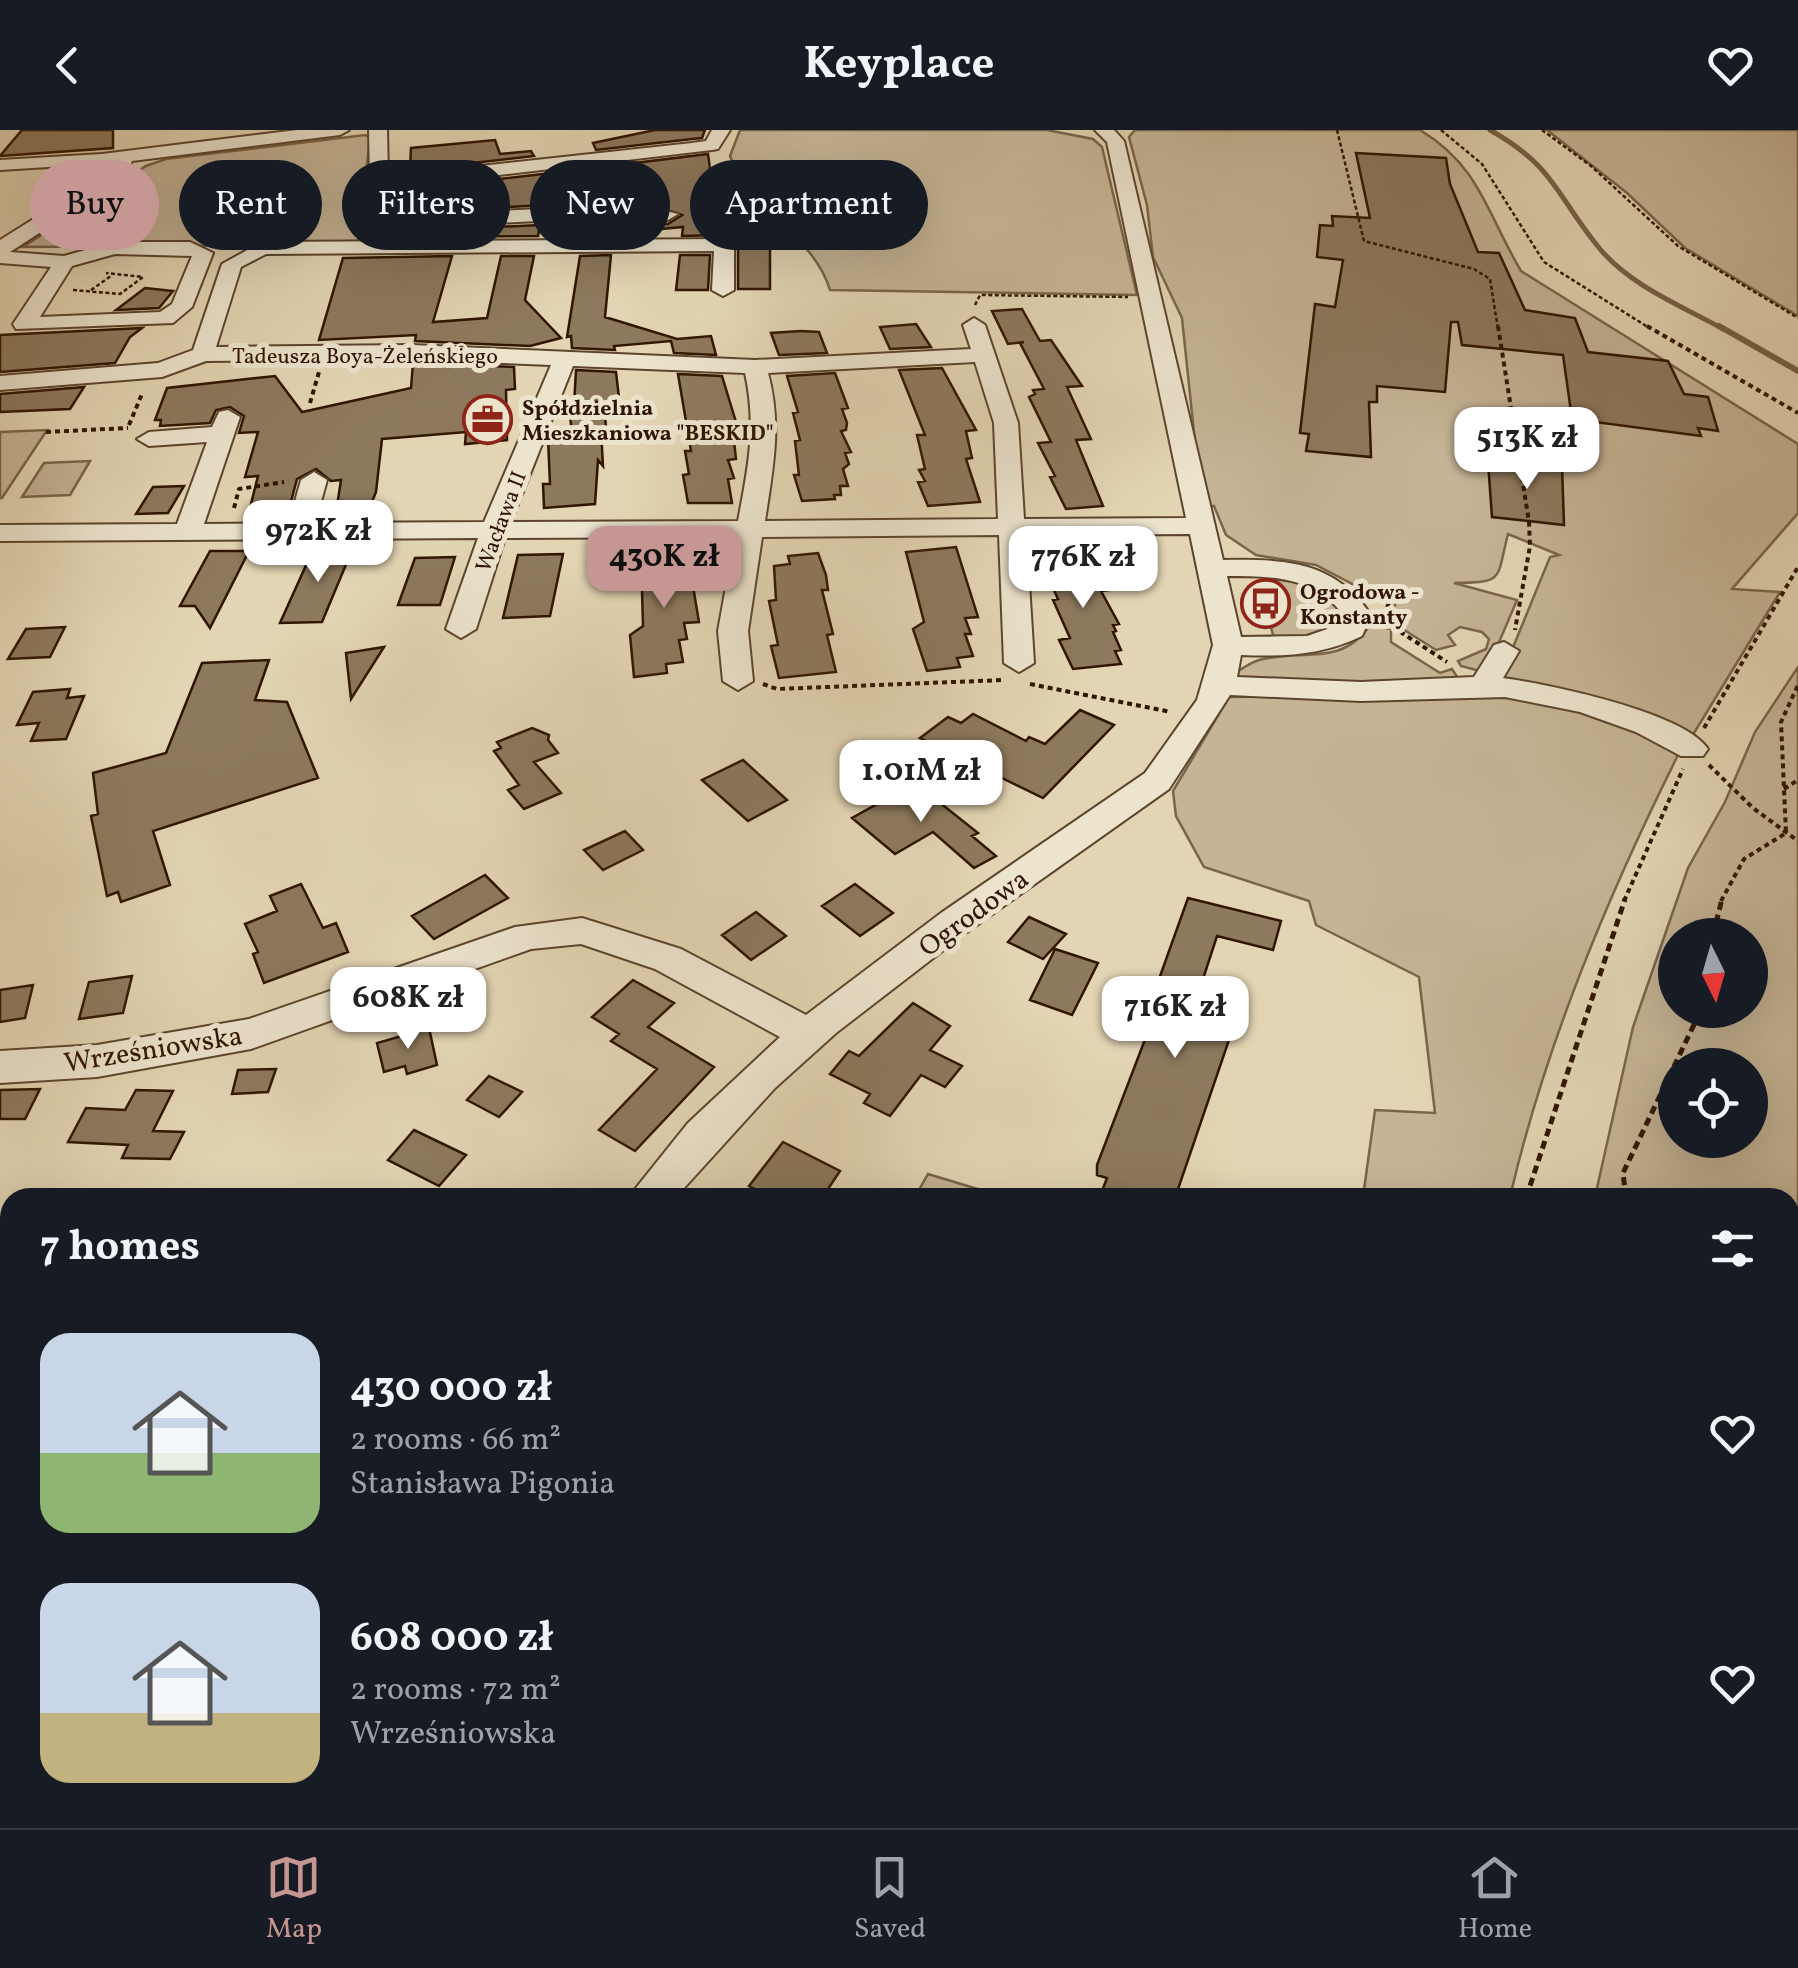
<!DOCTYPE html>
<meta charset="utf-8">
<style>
body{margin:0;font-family:Vollkorn,serif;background:#20242c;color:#f1f3f6;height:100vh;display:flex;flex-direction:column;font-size:38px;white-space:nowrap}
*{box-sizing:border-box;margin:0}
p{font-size:32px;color:#9ea1a6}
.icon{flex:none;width:55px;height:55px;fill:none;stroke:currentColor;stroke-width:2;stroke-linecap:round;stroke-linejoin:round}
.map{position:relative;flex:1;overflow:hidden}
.sheet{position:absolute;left:0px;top:1058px;width:1800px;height:642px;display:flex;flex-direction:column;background:#171b24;border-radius:30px 30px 0 0;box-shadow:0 10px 40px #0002}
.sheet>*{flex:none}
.banner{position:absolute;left:30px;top:30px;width:1000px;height:90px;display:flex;gap:20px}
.needle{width:65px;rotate:175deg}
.tools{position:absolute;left:1658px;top:788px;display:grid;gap:20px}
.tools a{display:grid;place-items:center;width:110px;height:110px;border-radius:50%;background:#171b24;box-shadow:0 10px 40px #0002;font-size:50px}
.price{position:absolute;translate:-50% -85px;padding:0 22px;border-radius:20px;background:#fff;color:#222;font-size:32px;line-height:65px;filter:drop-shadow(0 2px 5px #0008)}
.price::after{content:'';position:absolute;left:50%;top:60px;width:30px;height:22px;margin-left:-15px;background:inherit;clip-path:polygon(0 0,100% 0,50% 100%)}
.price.selected{background:#c59692;color:#111}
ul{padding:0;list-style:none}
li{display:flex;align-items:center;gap:30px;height:250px;padding:0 40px}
li span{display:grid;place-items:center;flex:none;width:280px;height:200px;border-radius:30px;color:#555}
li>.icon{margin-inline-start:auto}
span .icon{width:120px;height:120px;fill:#fffc;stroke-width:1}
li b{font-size:42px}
h2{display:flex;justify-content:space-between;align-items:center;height:120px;padding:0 40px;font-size:42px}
.pill{padding:0 35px;border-radius:45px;background:#171b24;box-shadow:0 10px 40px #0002;font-size:35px;line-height:90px}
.pill.selected{background:#c59692;color:#111}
header{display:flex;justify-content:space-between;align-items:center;height:130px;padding:0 40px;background:#171b24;font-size:45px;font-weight:700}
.dock{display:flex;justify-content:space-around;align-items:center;height:140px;border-top:2px solid #363941;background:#171b24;font-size:28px;color:#9ea1a6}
.dock a{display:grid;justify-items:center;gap:5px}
.dock .selected{color:#c59692}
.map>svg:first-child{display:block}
</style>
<header><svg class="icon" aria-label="back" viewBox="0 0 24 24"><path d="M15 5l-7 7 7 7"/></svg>Keyplace<svg class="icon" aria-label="heart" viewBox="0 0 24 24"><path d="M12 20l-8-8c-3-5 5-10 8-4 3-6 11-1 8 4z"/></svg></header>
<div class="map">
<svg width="1798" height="1698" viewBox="0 0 1798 1698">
<rect width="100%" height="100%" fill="#e3d5b3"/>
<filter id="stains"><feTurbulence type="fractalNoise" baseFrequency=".002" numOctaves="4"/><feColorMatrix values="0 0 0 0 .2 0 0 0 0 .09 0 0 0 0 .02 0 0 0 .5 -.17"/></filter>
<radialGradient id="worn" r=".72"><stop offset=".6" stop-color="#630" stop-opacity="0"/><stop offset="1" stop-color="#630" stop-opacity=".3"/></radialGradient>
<path fill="#c5b495" stroke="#7a644a" stroke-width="2.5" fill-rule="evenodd" d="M 740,0 L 1047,0 L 1093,9 L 1102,17 L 1137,165 L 830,160 C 813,104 751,82 730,26 Z
M 1135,0 L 1420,0 C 1480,36 1487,84 1521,141 L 1798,314 L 1798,383 L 1732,459 L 1780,462 L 1691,608 L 1498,554 L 1550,427 L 1559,425 L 1508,404 C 1496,451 1505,452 1454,453 L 1517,470 L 1497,517 L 1480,541 L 1461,536 L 1458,531 L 1486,519 L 1489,509 L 1482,502 L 1460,497 L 1448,505 L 1455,515 L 1436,520 L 1390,491 L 1399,462 L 1406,459 L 1360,458 L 1316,435 L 1256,425 L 1226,405 L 1214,376 L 1209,376 L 1196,322 L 1182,188 L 1153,127 L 1147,75 L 1129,7 Z
M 1547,0 L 1798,0 L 1798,186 L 1685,118 L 1627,63 Z
M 365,5 L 370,8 L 358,115 L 23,117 L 146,36 L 166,29 Z
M 47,300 L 2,368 L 0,368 L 0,302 Z
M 90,331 L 70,365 L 22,367 L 44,333 Z
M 1264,450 C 1296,448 1316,457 1339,478 L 1337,495 L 1318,506 L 1274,508 L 1265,477 L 1272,477 Z
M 1370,495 L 1391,499 L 1391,512 L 1440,543 L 1452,539 L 1461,553 L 1290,554 L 1231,546 C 1240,540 1249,533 1259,530 C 1302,518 1341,538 1370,495 Z
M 1798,537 L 1798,1698 L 1485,1698 L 1485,1690 L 1790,1690 L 1790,1068 L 1595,1067 L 1633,897 L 1688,738 L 1725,672 L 1755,602 ZM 1675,805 L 1750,805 L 1750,880 L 1675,880 ZM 1675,935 L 1750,935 L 1750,1010 L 1675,1010 Z
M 1507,563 L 1605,587 L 1681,619 C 1610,761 1546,912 1510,1067 L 1363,1067 L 1375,980 L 1435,983 L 1419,847 L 1316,795 L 1309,771 L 1204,737 L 1176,686 L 1173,661 L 1229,567 Z
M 928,1044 L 1004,1067 L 915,1067 Z
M 1005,1690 L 1367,1690 L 1365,1698 L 1003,1698 Z"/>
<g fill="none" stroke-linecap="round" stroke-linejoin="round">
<path stroke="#776147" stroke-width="5" d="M 1490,0 C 1556,37 1556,66 1600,119 C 1631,156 1682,176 1723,199"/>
<path stroke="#776147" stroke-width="6" d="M 1719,196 L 1798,241"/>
</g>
<path fill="#8d795d" stroke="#301500" stroke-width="2.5" d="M 22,0 L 113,0 L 113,18 L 0,26 Z
M 655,0 L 705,0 L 702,8 L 692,9 L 596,20 L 593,13 Z
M 495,10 L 500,24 L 531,21 L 534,26 L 410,40 L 411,18 Z
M 1356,23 L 1446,28 L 1450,54 L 1478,122 L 1499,123 L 1525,180 L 1575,188 L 1588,222 L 1668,231 L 1684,264 L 1708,267 L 1718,301 L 1698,298 L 1701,306 L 1572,289 L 1563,225 L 1462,215 L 1458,192 L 1451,192 L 1445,262 L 1377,256 L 1377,272 L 1369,272 L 1371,327 L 1306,321 L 1309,304 L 1300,303 L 1315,174 L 1335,177 L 1343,130 L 1317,127 L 1320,95 L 1333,96 L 1332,86 L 1370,88 Z
M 708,24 L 719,105 L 682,106 L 683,97 L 583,106 L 585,92 L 668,94 L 682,85 L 638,70 L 588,73 L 594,38 Z
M 552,43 L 545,75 L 410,82 L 411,59 Z
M 540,95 L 538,106 L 401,107 L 402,101 Z
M 738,115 L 770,115 L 770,159 L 738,159 Z
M 611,125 L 605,187 L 677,209 L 711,206 L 716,225 L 674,223 L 671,211 L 614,216 L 615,220 L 572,218 L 571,206 L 567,207 L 580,126 Z
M 680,125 L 710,125 L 708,160 L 676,160 Z
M 452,126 L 433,192 L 487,188 L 501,126 L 534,126 L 525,170 L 561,208 L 530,216 L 415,211 L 416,205 L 319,210 L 343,128 Z
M 145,158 L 173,161 L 159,178 L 116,180 Z
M 1022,179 L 1040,211 L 1051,210 L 1082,256 L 1067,257 L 1091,309 L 1076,310 L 1103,376 L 1066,379 L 1050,347 L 1055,346 L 1038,313 L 1051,312 L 1029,267 L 1035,264 L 1033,260 L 1044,259 L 1020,213 L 1024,212 L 1008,214 L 992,181 Z
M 916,194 L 931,217 L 890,219 L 880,197 Z
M 142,198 L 130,207 L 115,233 L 0,242 L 0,205 Z
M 801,201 L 819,202 L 827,223 L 779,225 L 771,203 Z
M 413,233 L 514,237 L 515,259 L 506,260 L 507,310 L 465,314 L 466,302 L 382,309 L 376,362 L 365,389 L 335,389 L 341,350 L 331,351 L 316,339 L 297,349 L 289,379 L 249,382 L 258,346 L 245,347 L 258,302 L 239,303 L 244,286 L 230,277 L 216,280 L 210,293 L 160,296 L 161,290 L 155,290 L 167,258 L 275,246 L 302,282 L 411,258 Z
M 942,238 L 976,300 L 966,301 L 972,328 L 966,329 L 980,372 L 928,376 L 918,352 L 925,351 L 919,340 L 925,339 L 917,305 L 925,305 L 899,240 Z
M 576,240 L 616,242 L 619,268 L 614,268 L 614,278 L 605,283 L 606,300 L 601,300 L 603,336 L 598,330 L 595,374 L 544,378 L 543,354 L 550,354 L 548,308 L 579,305 L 571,295 L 569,275 L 574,275 Z
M 835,243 L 848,278 L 842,279 L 847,293 L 846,300 L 841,301 L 851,322 L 845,323 L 849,334 L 843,339 L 848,356 L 840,356 L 841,365 L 834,365 L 835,369 L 802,371 L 794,345 L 799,345 L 795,311 L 800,310 L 793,283 L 798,282 L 787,246 Z
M 678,244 L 722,246 L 739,302 L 733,302 L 736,329 L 728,330 L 734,348 L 728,349 L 732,373 L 688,373 L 683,345 L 689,344 L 685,321 L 691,321 Z
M 84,257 L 70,279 L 0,282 L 0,264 Z
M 1531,331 L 1562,335 L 1564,395 L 1492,387 L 1488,332 L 1531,336 Z
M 184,356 L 168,383 L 136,384 L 153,357 Z
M 332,413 L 355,413 L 322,492 L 280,493 L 312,422 L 330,421 Z
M 956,417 L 978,487 L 965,488 L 971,504 L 965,504 L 973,526 L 957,528 L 960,537 L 927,541 L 913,499 L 924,492 L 906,422 Z
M 210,421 L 249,421 L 210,498 L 195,476 L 180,476 Z
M 693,421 L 699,449 L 692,450 L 699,492 L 684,493 L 687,509 L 679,510 L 683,532 L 666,534 L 667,543 L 634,547 L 630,505 L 643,496 L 641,426 Z
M 818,423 L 826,445 L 828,460 L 822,460 L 833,504 L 827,505 L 836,542 L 779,548 L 771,516 L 778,515 L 769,471 L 776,470 L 774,436 L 790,434 L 788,426 Z
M 1090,423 L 1109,460 L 1101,461 L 1119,494 L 1113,495 L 1116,501 L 1113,502 L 1121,520 L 1115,521 L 1121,534 L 1073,539 L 1059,510 L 1070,508 L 1053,470 L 1058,469 L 1039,428 Z
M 563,424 L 550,486 L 503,488 L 518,425 Z
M 455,427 L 440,475 L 398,475 L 415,428 Z
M 65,497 L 50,527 L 8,529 L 26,499 Z
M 384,517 L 351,569 L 346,523 Z
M 269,530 L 255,570 L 287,572 L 318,648 L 153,701 L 170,755 L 121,772 L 118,762 L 107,766 L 91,686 L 98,684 L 93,643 L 166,623 L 202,533 Z
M 70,559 L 67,568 L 84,566 L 66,609 L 31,611 L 39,593 L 17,595 L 33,562 Z
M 1080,580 L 1114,595 L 1043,668 L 920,608 L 948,587 L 961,593 L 973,584 L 1026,611 L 1029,607 L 1045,614 Z
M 532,598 L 549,605 L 548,610 L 558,623 L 534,632 L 561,663 L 524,679 L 508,660 L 519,655 L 494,621 L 501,618 L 497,612 Z
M 743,630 L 787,670 L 748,691 L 702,650 Z
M 915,653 L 978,703 L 972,706 L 996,726 L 974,738 L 933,702 L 895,724 L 852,688 Z
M 625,701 L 643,720 L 603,740 L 584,720 Z
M 485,745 L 508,768 L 434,809 L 412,786 Z
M 301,754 L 323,798 L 336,793 L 348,822 L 264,853 L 253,824 L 258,822 L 245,794 L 277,781 L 270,766 Z
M 855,754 L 893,783 L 860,806 L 822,776 Z
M 1188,768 L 1281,791 L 1273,820 L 1217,806 L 1189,892 L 1227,903 L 1225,909 L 1229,910 L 1175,1068 L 1121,1068 L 1102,1061 L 1107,1048 L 1097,1045 L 1097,1035 L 1162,865 L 1154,863 Z
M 756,782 L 786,806 L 751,830 L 722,805 Z
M 1029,787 L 1066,804 L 1043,829 L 1008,812 Z
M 1055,819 L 1098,833 L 1072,885 L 1030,870 Z
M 132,846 L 123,883 L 79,889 L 89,852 Z
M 633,850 L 674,873 L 648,897 L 714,937 L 635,1021 L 599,1000 L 657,939 L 611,911 L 619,904 L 592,887 Z
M 33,855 L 25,888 L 0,892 L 0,860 Z
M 913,873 L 950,896 L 930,920 L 962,936 L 945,957 L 921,945 L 890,986 L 864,973 L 870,964 L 830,944 L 849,921 L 859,926 Z
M 429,898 L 437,935 L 407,944 L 405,936 L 384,942 L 377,913 Z
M 276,939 L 268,962 L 232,964 L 238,940 Z
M 489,946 L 522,962 L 499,987 L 467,970 Z
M 40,959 L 25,989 L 0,989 L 0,960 Z
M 136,960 L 173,961 L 153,1001 L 184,1002 L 170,1029 L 122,1028 L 128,1015 L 68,1012 L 86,978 L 125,980 Z
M 414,1000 L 466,1025 L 439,1056 L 388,1030 Z
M 783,1012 L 840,1041 L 822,1068 L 772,1068 L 749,1056 Z"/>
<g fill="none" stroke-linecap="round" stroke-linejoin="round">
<defs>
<path id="minor" d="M 297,0 L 349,0 L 340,5 L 132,31 L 124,48 L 10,122 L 64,126 L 114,112 L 190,112 L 213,123 L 192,177 L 173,193 L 16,199 L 13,194 L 51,137 L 0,133 L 0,110 L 110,41 L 113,33 L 0,40 L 0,30 L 102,24 ZM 115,124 L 192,126 L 172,174 L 160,182 L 40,187 L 72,136 Z
M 369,0 L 387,0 L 388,46 L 692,13 L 706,11 L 712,0 L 730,0 L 718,19 L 712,20 L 379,59 L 370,53 Z
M 1095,0 L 1114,0 L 1124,11 L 1223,430 C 1284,429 1334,430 1371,485 L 1362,506 C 1323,525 1284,527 1241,525 L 1237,547 L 1361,552 L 1474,547 L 1494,515 L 1504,512 L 1519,521 L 1503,548 C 1547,554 1684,582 1708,619 L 1703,626 L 1681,626 L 1636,602 L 1580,582 L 1505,567 L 1361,571 L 1230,565 L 1169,659 L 967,802 L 836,903 L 775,958 L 675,1068 L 628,1068 L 688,993 L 780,907 L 655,839 L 581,814 L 531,819 L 251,919 L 97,947 L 0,953 L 0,921 L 97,915 L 249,889 L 515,797 L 582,788 L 681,819 L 806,885 L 941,783 L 1145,643 L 1197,570 L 1213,515 L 1190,404 L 1026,405 L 1034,533 L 1019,542 L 1004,533 L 999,405 L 762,407 L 748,501 L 753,551 L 738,560 L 723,551 L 718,501 L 735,407 L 505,408 L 476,499 L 461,508 L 446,499 L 478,408 L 0,411 L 0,395 L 177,394 L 207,312 L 149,316 L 137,309 L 149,302 L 212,297 L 219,282 L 228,280 L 240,287 L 204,394 L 289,393 L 301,350 L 314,342 L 327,350 L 315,393 L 484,392 L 551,235 L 412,229 L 206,231 L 162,247 L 0,260 L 0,246 L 158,233 L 193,220 L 222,134 L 262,112 L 724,109 L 734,115 L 734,160 L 723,166 L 712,160 L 714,121 L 266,124 L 241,137 L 216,217 L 412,215 L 755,230 L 971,219 L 963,195 L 974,188 L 985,195 L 1018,293 L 1024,389 L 1186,388 L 1107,12 ZM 975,232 L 994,293 L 998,389 L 765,391 C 773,338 782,295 768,243 ZM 573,236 L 745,243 C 757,296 748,339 738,391 L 511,392 ZM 1227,446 C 1270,446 1316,446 1343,485 L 1339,495 L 1307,506 L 1241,507 Z
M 637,74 L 678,84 L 668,90 L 637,86 L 375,99 L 365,93 L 375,87 Z
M 151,1690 L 212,1690 L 208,1698 L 148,1698 Z"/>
</defs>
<use href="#minor" stroke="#5d452d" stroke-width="4"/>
<path stroke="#301500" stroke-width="2.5" stroke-dasharray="4 2.5" stroke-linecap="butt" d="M 1337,0 L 1364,111 L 1474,139 L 1490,149 L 1498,199
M 1441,0 L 1482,34 L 1544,132 L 1651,199
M 1542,0 L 1591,36 L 1678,116 L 1798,188
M 73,160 L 120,164 L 143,147 L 106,143
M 91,160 L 111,146
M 975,175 L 980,165 L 1128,167"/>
<path stroke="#301500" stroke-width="4" stroke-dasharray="5 4" stroke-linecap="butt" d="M 1498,196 L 1529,392 L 1530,416 L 1515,500
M 1647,196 L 1798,283
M 310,273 L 319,242
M 129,295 L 142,264
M 46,302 L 128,298
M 234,378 L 239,359 L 284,352
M 1384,486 L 1393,462
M 1385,492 L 1447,532
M 763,554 L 777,559 L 1004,550
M 1030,554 L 1171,582
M 1704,598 L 1798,437
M 1709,635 L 1753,678 L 1798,711
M 1784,659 L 1798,650
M 1624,771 L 1683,639
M 1721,771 L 1744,729 L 1786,703 L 1781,592 L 1798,555"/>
<path stroke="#301500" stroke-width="5" stroke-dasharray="8 5" stroke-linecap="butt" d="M 1713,805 L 1722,769
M 1526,1068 L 1625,769
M 1626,1068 L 1623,1043 L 1701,880"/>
<path stroke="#301500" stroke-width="6" stroke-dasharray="10 6" stroke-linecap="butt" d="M 1405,1698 L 1407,1690
M 1675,1698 L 1676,1690"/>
<use href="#minor" fill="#ede4ce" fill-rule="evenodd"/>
</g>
<defs>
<symbol id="office-ring" viewBox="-11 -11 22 22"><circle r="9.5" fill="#ede4ce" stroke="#8f2418" stroke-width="1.5"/><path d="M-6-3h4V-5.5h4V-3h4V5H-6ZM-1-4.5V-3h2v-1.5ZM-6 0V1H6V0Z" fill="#8f2418"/></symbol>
<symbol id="bus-ring" viewBox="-11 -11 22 22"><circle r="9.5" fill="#ede4ce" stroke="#8f2418" stroke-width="1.5"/><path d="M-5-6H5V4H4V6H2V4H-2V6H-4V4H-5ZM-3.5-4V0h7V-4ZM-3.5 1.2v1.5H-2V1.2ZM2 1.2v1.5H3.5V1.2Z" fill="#8f2418"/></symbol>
</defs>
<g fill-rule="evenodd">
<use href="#office-ring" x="460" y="262" width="55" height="55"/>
<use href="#bus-ring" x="1238" y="446" width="55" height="55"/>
</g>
<g text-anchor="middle" stroke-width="10" stroke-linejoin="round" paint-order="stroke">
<g font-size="22" fill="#301500" stroke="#ede4ce">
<text x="365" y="233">Tadeusza Boya-Żeleńskiego</text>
<text transform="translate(500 391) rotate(-69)" y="8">Wacława II</text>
</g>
<g font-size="22" font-weight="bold" fill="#301500" stroke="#ede4ce" text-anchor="start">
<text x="522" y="285">Spółdzielnia<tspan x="522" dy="25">Mieszkaniowa "BESKID"</tspan></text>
<text x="1300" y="469">Ogrodowa -<tspan x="1300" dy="25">Konstanty</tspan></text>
</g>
<g font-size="28" fill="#301500" stroke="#ede4ce">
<text transform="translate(973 782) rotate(-36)" y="10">Ogrodowa</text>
<text transform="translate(153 918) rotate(-9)" y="10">Wrześniowska</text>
</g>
</g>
<rect width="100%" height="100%" filter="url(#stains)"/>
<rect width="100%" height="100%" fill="url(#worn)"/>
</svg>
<div class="tools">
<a><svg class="needle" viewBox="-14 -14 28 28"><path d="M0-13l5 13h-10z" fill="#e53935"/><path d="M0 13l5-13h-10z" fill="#9ea1a6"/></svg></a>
<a><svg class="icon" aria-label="locate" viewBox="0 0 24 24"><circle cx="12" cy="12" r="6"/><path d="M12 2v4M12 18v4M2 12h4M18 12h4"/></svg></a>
</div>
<b class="price" style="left:1527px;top:362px">513K zł</b>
<b class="price" style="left:318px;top:455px">972K zł</b>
<b class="price selected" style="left:664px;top:481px">430K zł</b>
<b class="price" style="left:1083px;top:481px">776K zł</b>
<b class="price" style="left:921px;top:695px">1.01M zł</b>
<b class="price" style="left:408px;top:922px">608K zł</b>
<b class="price" style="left:1175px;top:931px">716K zł</b>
<div class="banner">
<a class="pill selected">Buy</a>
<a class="pill">Rent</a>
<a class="pill">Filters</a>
<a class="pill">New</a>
<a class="pill">Apartment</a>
</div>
<section class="sheet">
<h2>7 homes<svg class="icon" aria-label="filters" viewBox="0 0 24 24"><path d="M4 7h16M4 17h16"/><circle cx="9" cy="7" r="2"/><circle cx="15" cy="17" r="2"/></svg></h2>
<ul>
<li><span style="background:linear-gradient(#c9d6e8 60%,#8fb573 0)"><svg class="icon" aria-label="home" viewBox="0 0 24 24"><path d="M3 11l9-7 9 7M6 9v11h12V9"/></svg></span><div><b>430 000 zł</b><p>2 rooms · 66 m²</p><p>Stanisława Pigonia</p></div><svg class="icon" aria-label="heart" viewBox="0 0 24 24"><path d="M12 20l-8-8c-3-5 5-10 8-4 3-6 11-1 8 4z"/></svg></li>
<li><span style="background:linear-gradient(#c9d6e8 65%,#c2b280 0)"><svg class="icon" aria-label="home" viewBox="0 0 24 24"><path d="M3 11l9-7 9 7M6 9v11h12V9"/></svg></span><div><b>608 000 zł</b><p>2 rooms · 72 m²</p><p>Wrześniowska</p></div><svg class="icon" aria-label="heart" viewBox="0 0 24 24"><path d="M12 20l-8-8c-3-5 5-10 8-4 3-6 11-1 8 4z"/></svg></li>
</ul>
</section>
</div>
<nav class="dock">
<a class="selected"><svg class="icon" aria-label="map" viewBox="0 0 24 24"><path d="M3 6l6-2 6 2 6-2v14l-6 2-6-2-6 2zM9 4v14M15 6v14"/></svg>Map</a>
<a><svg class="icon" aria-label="saved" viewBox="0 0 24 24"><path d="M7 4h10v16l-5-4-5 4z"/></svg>Saved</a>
<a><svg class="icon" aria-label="home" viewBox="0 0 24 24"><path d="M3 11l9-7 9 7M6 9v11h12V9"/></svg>Home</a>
</nav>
